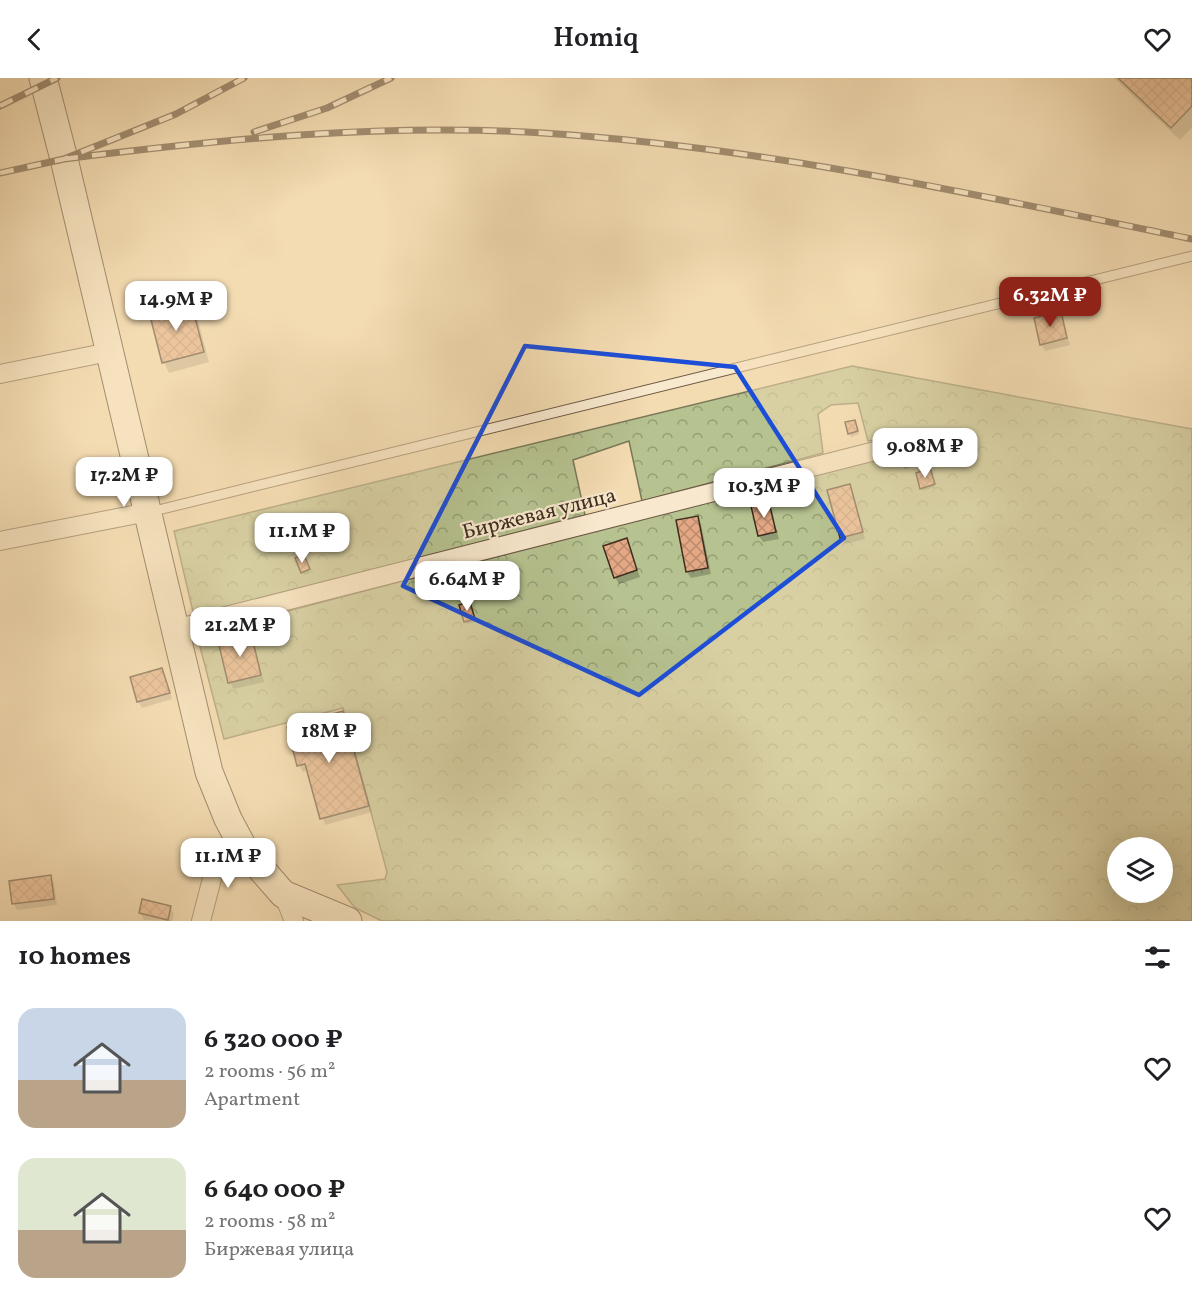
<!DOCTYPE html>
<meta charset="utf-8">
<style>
body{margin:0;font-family:Vollkorn,serif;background:#f6f6f6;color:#202124;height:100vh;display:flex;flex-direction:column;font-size:22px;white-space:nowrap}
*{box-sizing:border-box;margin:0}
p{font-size:20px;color:#757577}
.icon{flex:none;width:33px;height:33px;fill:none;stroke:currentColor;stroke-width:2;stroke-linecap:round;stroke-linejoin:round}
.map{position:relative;height:843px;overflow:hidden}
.side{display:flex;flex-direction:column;background:#fff;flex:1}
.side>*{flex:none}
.tools{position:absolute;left:1107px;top:759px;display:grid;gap:12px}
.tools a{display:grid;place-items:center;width:66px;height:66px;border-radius:50%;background:#fff;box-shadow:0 6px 24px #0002;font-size:30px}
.price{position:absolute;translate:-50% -51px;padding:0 14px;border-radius:12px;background:#fff;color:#222;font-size:20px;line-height:39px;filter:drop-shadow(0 2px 3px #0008)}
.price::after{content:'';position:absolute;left:50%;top:36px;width:18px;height:14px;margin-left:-9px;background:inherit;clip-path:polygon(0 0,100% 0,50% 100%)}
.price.current{background:#8f2418;color:#fff}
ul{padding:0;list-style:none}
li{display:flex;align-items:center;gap:18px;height:150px;padding:0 18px}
li span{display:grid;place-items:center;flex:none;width:168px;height:120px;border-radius:18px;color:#555}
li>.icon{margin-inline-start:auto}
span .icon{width:72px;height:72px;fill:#fffc;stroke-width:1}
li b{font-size:26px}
h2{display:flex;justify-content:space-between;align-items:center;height:72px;padding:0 18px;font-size:26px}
header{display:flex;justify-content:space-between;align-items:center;height:78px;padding:0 18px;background:#fff;font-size:27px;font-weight:600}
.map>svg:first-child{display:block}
</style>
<header><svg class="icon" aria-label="back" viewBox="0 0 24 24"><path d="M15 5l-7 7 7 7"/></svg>Homiq<svg class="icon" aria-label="heart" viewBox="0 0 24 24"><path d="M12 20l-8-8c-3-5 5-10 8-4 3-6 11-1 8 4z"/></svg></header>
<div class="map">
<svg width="1192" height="843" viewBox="0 0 1192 843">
<defs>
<pattern id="forest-crowns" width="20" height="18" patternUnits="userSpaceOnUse" patternTransform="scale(1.5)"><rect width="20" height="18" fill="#b6c290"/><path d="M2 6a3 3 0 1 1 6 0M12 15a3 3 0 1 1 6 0" fill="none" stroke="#959e75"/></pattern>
<pattern id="building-cross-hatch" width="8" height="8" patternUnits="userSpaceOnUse" patternTransform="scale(1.5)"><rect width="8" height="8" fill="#e4a984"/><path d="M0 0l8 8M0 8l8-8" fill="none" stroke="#ba8a6c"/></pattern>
</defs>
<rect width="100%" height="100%" fill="#f4dcb2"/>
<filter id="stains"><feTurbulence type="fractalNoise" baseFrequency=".00333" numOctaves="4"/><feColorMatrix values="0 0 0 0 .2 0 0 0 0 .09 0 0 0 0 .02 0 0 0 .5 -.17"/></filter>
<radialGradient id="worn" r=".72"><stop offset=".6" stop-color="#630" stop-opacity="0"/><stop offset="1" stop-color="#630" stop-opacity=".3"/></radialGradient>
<path fill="url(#forest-crowns)" stroke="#7a7858" stroke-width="1.5" fill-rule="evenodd" d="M 852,288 L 1192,351 L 1192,843 L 382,843 L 355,830 L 337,807 L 385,801 L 387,794 L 343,630 L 224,661 L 197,557 L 900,372 L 905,390 L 929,384 L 919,355 L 868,363 L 858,325 L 831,327 L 818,336 L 823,375 L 642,423 L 629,363 L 573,382 L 585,437 L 194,538 L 174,453 ZM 1118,770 L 1162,770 L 1162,814 L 1118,814 Z"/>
<path fill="#0003" d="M 1114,0 L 1192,0 L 1192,49 L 1180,62 Z
M 190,225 L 196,235 L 209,284 L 169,295 L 164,284 Z
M 1060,235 L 1070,267 L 1045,273 L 1041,266 Z
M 846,346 L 856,346 L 859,356 L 851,359 Z
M 931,395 L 935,409 L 923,413 L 922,410 Z
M 850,408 L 865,461 L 845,466 L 841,459 Z
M 769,426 L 779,461 L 763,464 L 759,458 Z
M 697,440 L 701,446 L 711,496 L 691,500 L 687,494 L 677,443 Z
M 626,462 L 640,499 L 619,506 L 615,499 Z
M 297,481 L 305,481 L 310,495 L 304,497 Z
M 471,529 L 475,544 L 467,546 L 465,544 Z
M 251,557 L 264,604 L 234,611 L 230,605 Z
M 162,592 L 172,621 L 142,630 L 138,623 Z
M 343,635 L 372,734 L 325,747 L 308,692 L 303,694 L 299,687 Z
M 50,798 L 54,805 L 57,827 L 17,832 L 14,826 Z
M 170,829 L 174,836 L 172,843 L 144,842 L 140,835 Z"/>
<path fill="url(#building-cross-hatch)" stroke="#3f2d20" stroke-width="1.5" d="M 1118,0 L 1192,0 L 1192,28 L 1171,50 Z
M 191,224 L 204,274 L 162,285 L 149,234 Z
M 1061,233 L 1067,260 L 1040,267 L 1034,240 Z
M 855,342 L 858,353 L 848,356 L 845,344 Z
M 930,390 L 935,406 L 920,411 L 916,395 Z
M 850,406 L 863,454 L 840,460 L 827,412 Z
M 769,424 L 776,454 L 758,458 L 751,428 Z
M 698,438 L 708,490 L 686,494 L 676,442 Z
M 627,460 L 637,492 L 614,500 L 603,468 Z
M 304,477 L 310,491 L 301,495 L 295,480 Z
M 470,524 L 475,541 L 464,544 L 459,527 Z
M 251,555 L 261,597 L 228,605 L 218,563 Z
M 162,590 L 170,615 L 137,624 L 130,599 Z
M 343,633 L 369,728 L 320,741 L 305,686 L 297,688 L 287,649 Z
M 51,797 L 54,821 L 12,826 L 9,803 Z
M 142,821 L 171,828 L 168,842 L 139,835 Z"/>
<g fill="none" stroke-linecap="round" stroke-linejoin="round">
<defs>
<path id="service" d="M 150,434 L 1192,178"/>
<path id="minor" d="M 0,296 L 109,274
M 0,463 L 148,434
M 175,551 L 879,372
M 283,816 L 294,843
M 201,843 L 214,793 L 244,771"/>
<path id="secondary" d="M 43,0 L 64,81 L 209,694 L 228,741 L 244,771 L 283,816 L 348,843"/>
</defs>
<use href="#service" stroke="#6c5944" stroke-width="11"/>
<use href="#minor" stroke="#6c5944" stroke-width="20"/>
<use href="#secondary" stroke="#3f2d20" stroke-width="29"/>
<use href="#service" stroke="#f8e8cd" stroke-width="9"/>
<use href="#minor" stroke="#f8e8cd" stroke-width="18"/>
<use href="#secondary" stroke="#f8e8cd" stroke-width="27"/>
<defs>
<path id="rail" d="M 0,28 L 57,0
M 254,54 L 327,30 L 391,0
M 64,81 C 225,61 381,45 543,55 C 763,69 977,117 1192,161
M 0,95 L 64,81 L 176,36 L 244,0"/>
</defs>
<use href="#rail" stroke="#3f2d20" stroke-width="7"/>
<use href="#rail" stroke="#f8e8cd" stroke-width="4.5" stroke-dasharray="14" stroke-linecap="butt"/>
</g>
<path d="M0 0H1192V843H0ZM 525,268 L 735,289 L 844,460 L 639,617 L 403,508 Z" fill="#f4dcb2" fill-opacity=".55" fill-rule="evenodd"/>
<path fill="none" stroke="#1d4ed8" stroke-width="4.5" stroke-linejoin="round" d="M 525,268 L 735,289 L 844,460 L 639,617 L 403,508 Z"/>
<g text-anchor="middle" stroke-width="4.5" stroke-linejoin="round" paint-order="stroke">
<g font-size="21" fill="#3f2d20" stroke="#f8e8cd">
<text transform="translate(539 435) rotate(-14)" y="7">Биржевая улица</text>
</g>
</g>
<rect width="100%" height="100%" filter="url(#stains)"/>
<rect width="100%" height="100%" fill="url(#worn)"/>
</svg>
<div class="tools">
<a><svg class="icon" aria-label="layers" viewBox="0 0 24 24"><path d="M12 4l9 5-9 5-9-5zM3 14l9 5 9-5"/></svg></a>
</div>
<b class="price current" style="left:1050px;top:250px">6.32M ₽</b>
<b class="price" style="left:176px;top:254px">14.9M ₽</b>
<b class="price" style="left:925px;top:401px">9.08M ₽</b>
<b class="price" style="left:124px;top:430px">17.2M ₽</b>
<b class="price" style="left:764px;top:441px">10.3M ₽</b>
<b class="price" style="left:302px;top:486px">11.1M ₽</b>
<b class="price" style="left:467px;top:534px">6.64M ₽</b>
<b class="price" style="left:240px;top:580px">21.2M ₽</b>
<b class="price" style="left:329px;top:686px">18M ₽</b>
<b class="price" style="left:228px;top:811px">11.1M ₽</b>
</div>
<section class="side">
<h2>10 homes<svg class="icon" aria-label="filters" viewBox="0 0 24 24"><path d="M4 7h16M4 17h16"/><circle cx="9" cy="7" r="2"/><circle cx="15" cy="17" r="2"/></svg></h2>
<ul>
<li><span style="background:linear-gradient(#c9d6e8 60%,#b9a48a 0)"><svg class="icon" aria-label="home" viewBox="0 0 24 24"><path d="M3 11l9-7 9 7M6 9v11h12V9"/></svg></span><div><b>6 320 000 ₽</b><p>2 rooms · 56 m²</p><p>Apartment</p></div><svg class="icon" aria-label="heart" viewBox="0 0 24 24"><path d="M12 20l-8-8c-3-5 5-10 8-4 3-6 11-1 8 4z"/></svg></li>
<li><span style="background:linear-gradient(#dfe7d0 60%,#b9a48a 0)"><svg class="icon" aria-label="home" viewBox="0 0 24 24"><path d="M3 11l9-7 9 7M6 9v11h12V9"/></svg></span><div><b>6 640 000 ₽</b><p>2 rooms · 58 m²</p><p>Биржевая улица</p></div><svg class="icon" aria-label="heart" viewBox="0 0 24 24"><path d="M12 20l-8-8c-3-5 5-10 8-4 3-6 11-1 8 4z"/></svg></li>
</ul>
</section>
